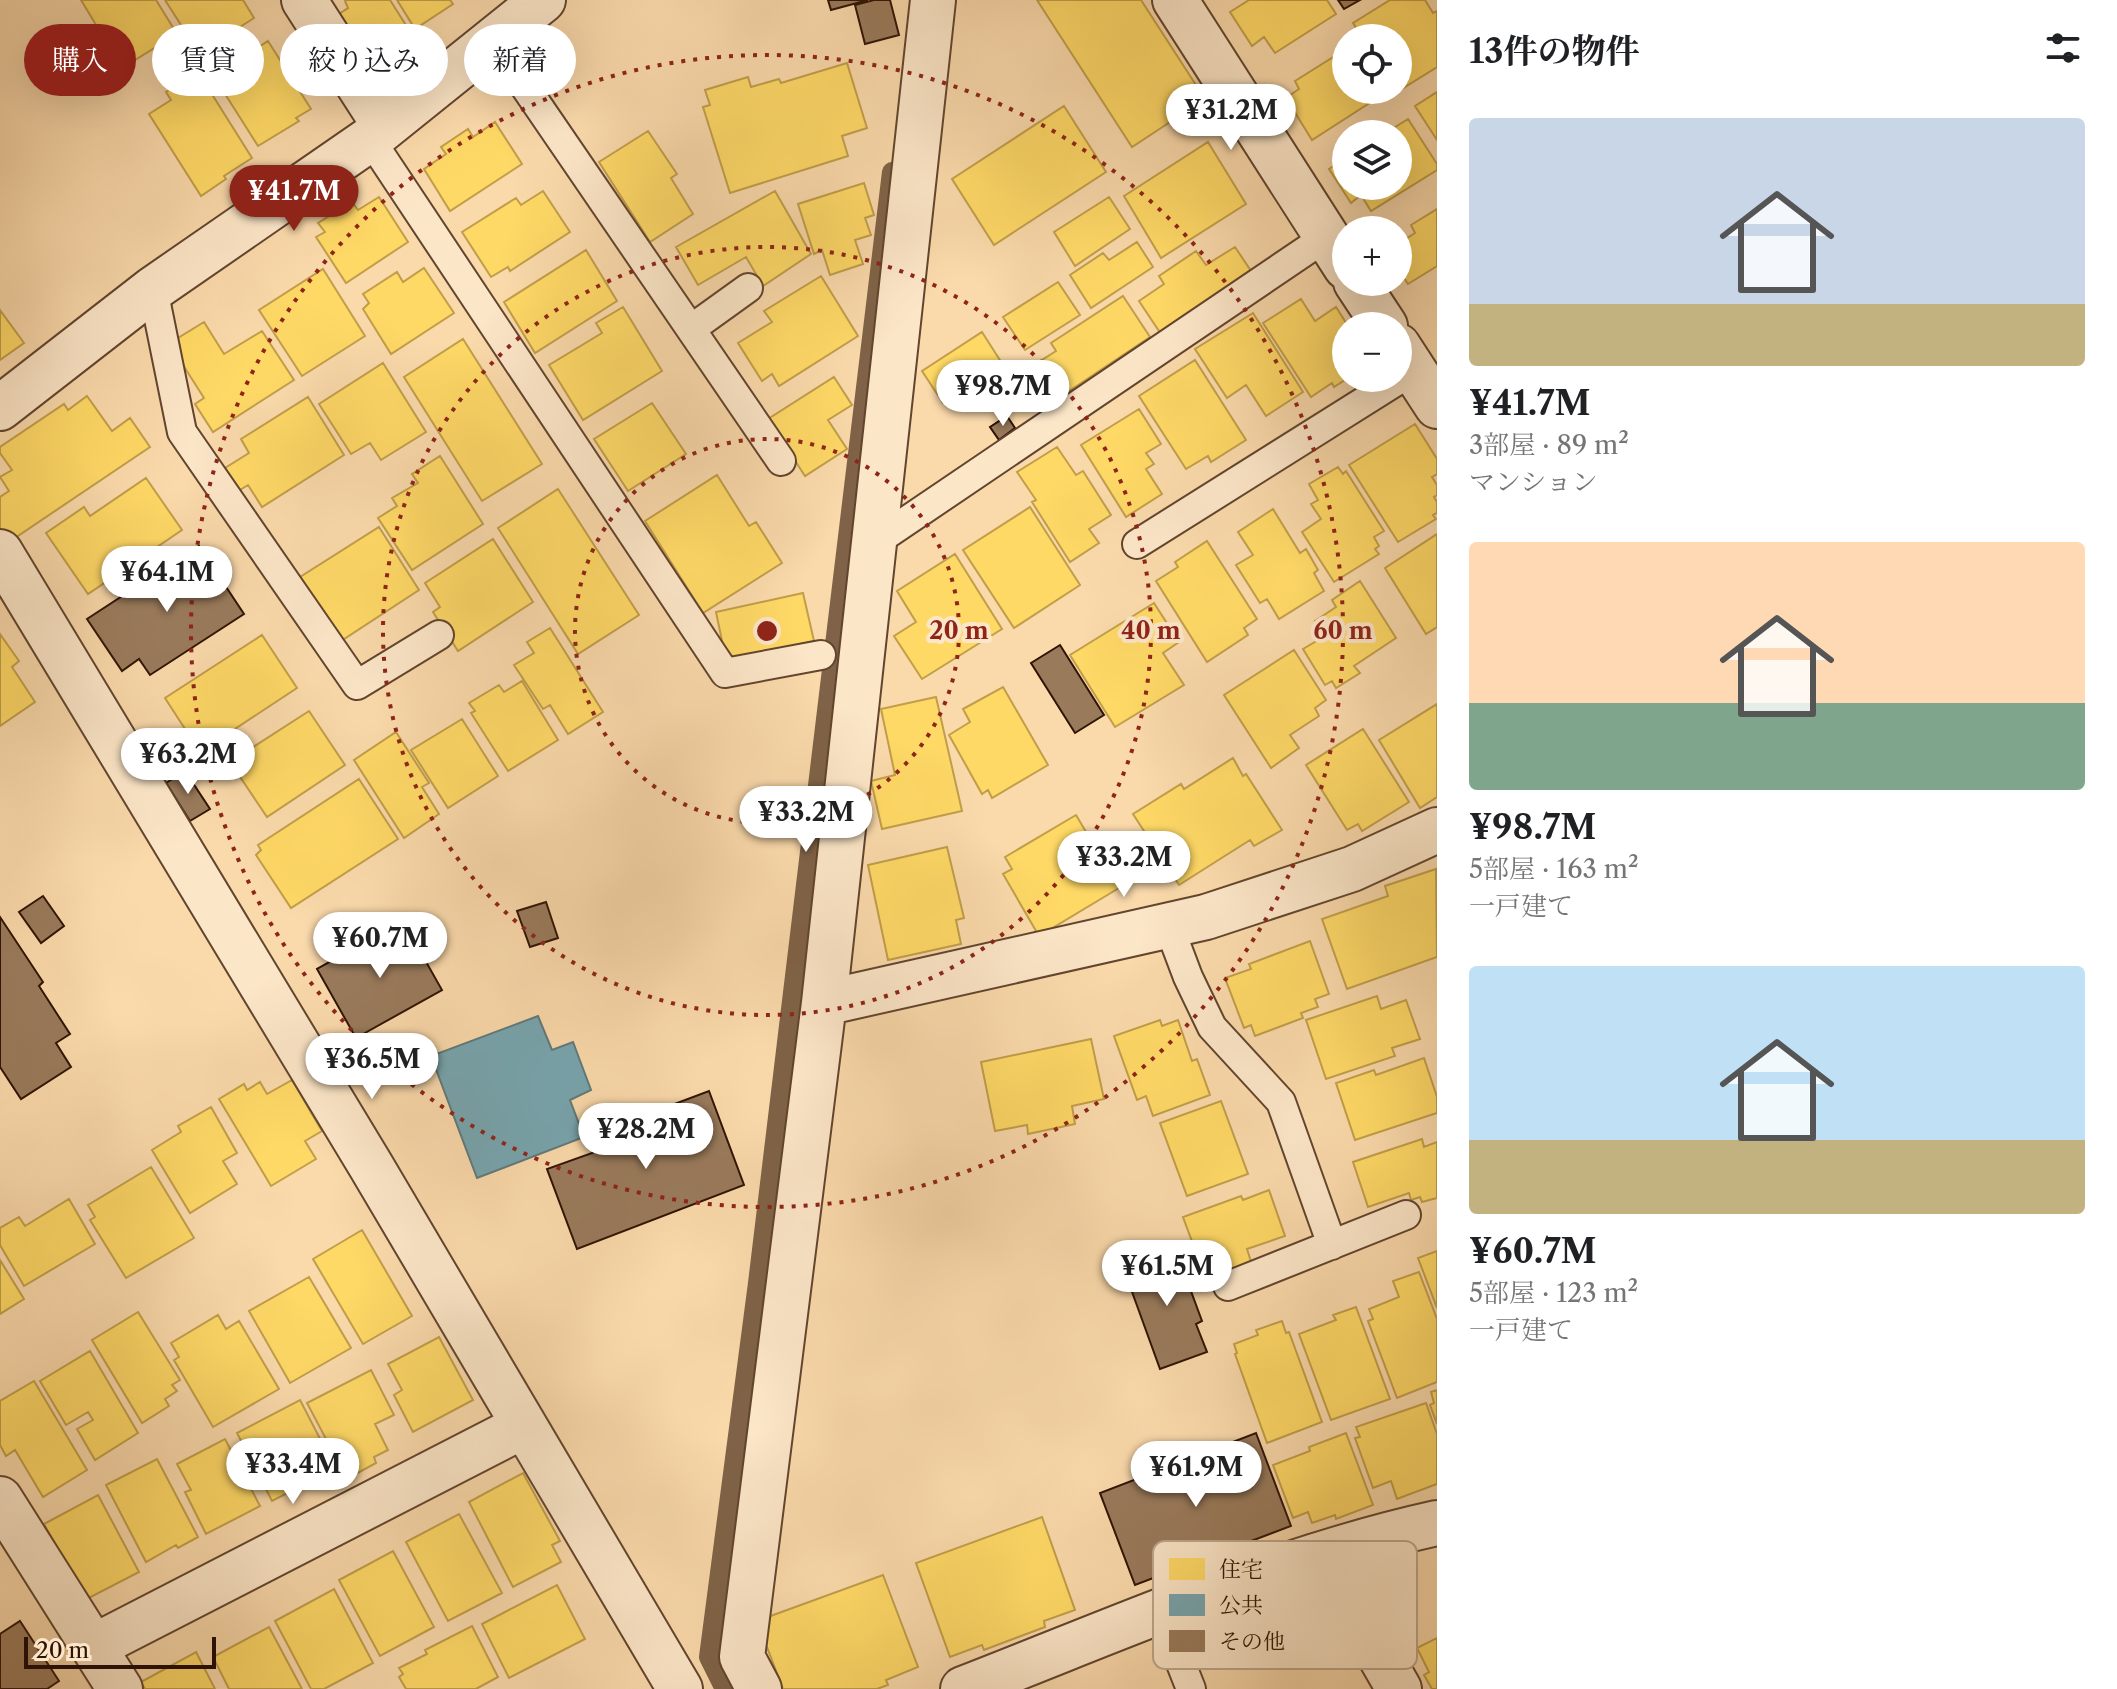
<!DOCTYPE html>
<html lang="ja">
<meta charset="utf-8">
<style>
body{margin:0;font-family:"Libre Caslon Text","Noto Serif JP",serif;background:#f2f2f2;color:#202124;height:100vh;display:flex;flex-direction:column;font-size:30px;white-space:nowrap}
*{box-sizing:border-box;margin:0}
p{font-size:26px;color:#757577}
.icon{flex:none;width:44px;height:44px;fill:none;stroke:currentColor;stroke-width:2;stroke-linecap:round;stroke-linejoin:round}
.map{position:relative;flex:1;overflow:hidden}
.side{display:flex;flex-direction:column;background:#fff;width:680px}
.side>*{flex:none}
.banner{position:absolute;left:24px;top:24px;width:760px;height:72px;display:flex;gap:16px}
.controls{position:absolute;left:1332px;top:24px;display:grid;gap:16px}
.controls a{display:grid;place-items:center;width:80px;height:80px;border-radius:50%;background:#fff;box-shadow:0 8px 32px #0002;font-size:40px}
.scale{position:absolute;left:24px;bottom:20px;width:192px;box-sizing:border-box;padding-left:8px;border:4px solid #2f1405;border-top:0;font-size:22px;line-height:28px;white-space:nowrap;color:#2f1405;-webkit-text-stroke:6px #fce6c8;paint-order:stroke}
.price{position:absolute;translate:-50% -68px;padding:0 18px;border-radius:28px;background:#fff;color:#222;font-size:26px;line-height:52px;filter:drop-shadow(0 2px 4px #0008)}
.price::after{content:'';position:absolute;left:50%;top:48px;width:24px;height:18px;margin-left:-12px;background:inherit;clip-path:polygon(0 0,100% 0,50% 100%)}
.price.on{background:#8f2418;color:#fff}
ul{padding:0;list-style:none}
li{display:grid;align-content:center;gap:16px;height:424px;padding:0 32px}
li span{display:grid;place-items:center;height:248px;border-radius:8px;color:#555}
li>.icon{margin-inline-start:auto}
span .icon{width:144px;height:144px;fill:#fffc;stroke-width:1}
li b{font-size:34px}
h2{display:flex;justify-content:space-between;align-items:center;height:96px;padding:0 32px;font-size:34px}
.pill{padding:0 28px;border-radius:36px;background:#fff;box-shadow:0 8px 32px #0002;font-size:28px;line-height:72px}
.pill.on{background:#8f2418;color:#fff}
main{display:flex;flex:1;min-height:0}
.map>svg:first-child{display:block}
</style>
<main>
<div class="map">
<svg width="1437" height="1689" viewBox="0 0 1437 1689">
<rect width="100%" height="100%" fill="#fad9ab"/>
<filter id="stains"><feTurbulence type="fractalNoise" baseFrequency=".0025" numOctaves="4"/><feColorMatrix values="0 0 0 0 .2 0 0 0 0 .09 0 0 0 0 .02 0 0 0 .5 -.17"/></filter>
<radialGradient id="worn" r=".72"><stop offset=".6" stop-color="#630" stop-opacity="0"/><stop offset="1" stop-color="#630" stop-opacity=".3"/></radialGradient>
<path fill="#ffd966" stroke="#c19e49" stroke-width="2" d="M 81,0 L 156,0 L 177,34 L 122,68 Z
M 165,0 L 243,0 L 254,18 L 199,53 Z
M 347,0 L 390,0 L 421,49 L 388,71 L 380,56 L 353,72 L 322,25 L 348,8 L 345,1 Z
M 397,0 L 450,0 L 453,4 L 415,29 Z
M 1037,0 L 1141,0 L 1205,99 L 1132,147 Z
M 1249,0 L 1327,0 L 1336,14 L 1275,53 L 1264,37 L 1252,46 L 1230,12 Z
M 1390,0 L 1425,0 L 1433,13 L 1437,11 L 1437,67 L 1397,92 L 1398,38 L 1363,38 L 1353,23 Z
M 268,41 L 311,109 L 296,118 L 299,121 L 258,146 L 213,75 L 215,74 L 213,70 L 243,51 L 245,56 Z
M 1346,49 L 1346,90 L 1379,90 L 1382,95 L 1312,140 L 1286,98 L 1299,89 L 1295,81 Z
M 847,63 L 867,128 L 842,136 L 848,156 L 730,193 L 703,107 L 710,105 L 705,90 L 748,77 L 751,87 L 779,79 L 781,83 Z
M 198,72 L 252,158 L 224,176 L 226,179 L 201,196 L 149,114 L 171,100 L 166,92 Z
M 1437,92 L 1437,140 L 1415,106 Z
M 1064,106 L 1106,172 L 994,245 L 952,179 Z
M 1408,119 L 1437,164 L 1437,170 L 1371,211 L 1361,195 L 1351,203 L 1329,169 L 1346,158 L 1346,186 L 1398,186 L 1398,134 L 1384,134 Z
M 495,122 L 522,164 L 450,211 L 424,169 L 446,154 L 441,147 L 468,129 L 473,137 Z
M 648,131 L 677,174 L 671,178 L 693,214 L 650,242 L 599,162 Z
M 1208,142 L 1246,204 L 1161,258 L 1124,196 Z
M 864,183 L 874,215 L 865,218 L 871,235 L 855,240 L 863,264 L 830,275 L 822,250 L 814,254 L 798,204 Z
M 543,191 L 570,232 L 510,271 L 508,267 L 491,277 L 462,232 L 516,198 L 521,205 Z
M 775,191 L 811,254 L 763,286 L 746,257 L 698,285 L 676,247 Z
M 379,197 L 408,242 L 346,283 L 316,237 L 325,232 L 318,223 L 352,202 L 358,210 Z
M 1109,197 L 1130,229 L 1075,266 L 1054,232 Z
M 1437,209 L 1437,266 L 1408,284 L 1398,269 L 1398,244 L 1415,233 L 1411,225 Z
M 1137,242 L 1153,267 L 1091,308 L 1070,275 L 1103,253 L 1109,260 Z
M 1235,247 L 1253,274 L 1161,334 L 1139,301 L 1164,284 L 1159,276 L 1196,251 L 1206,265 Z
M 586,250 L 617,301 L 535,353 L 504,302 Z
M 424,268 L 454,313 L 391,354 L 363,309 L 369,303 L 363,294 L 397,272 L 403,282 Z
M 323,269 L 365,336 L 302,376 L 259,310 Z
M 821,276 L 858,336 L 779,386 L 772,374 L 762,381 L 738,343 L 772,322 L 764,311 Z
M 1058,282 L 1080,315 L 1025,350 L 1003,317 Z
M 1123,296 L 1150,337 L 1045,407 L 1023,372 L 1056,351 L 1051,343 Z
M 1301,299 L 1315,321 L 1336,307 L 1348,326 L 1346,326 L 1348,378 L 1334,387 L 1332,383 L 1311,397 L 1263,323 Z
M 623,307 L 662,371 L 583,420 L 549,365 L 602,333 L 596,323 Z
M 0,310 L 24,343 L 0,360 Z
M 1253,313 L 1303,392 L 1266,416 L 1246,385 L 1227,398 L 1195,349 Z
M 204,322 L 224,354 L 262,331 L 294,380 L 213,432 L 195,404 L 204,398 L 183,365 L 178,338 Z
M 982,332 L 1003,365 L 943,403 L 922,371 Z
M 463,339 L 542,464 L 482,501 L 404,377 Z
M 1195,360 L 1246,440 L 1211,462 L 1208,456 L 1186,469 L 1139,396 Z
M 383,363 L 426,432 L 381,460 L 370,443 L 351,454 L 319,404 Z
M 834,377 L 852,405 L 828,420 L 847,449 L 805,476 L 768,419 Z
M 87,396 L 112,431 L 130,418 L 150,447 L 6,544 L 0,534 L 0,497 L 9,491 L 0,477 L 12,470 L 0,453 L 0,447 L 64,404 L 68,410 Z
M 308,397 L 344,455 L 262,507 L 248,485 L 240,490 L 225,468 L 249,453 L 241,439 Z
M 652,403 L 686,454 L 628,491 L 594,439 Z
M 1139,409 L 1161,444 L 1146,453 L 1154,464 L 1146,469 L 1162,494 L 1126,517 L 1081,445 Z
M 1415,424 L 1437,459 L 1437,474 L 1432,477 L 1437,485 L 1437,495 L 1434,497 L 1437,502 L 1437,513 L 1433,515 L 1436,519 L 1398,542 L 1349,465 Z
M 1057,447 L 1076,475 L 1083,471 L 1111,515 L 1089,529 L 1099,543 L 1070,562 L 1032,502 L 1036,500 L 1017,472 Z
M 440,456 L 483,524 L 412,570 L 378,518 L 397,506 L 392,498 L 418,483 L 412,474 Z
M 1338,467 L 1343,474 L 1346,471 L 1384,531 L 1374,537 L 1379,546 L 1375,549 L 1379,554 L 1334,582 L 1302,532 L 1321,519 L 1311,504 L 1318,500 L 1309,484 Z
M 717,475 L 749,526 L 756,522 L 782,563 L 703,613 L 645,521 Z
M 146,478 L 182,530 L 88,594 L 46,533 L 84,507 L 90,516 Z
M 558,489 L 639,615 L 578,654 L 498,528 Z
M 1030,507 L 1080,585 L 1014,628 L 963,550 Z
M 1273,509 L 1300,553 L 1306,549 L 1318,570 L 1314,573 L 1324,591 L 1279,619 L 1267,599 L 1260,603 L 1236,565 L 1253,555 L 1238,532 Z
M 379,527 L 419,590 L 341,641 L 300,577 Z
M 1437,534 L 1437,627 L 1426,634 L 1385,568 Z
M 493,539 L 533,602 L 458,651 L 433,612 L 440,607 L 425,583 Z
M 1207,541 L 1257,619 L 1244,628 L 1248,635 L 1207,662 L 1156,581 L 1178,567 L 1175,562 Z
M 955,554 L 1002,629 L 922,679 L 894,636 L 916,622 L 897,591 Z
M 1360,581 L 1396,638 L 1354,666 L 1360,673 L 1336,688 L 1332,681 L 1325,685 L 1303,649 L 1325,636 L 1315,621 L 1336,607 L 1332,600 Z
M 803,593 L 814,641 L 726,660 L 716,612 Z
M 1154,603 L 1179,642 L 1163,653 L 1184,685 L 1115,727 L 1070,655 Z
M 550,628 L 603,712 L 568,734 L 550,705 L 543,709 L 514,665 L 534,653 L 527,642 Z
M 0,634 L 19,661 L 12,667 L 35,702 L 0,726 Z
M 262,635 L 297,688 L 200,752 L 165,698 Z
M 1294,650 L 1326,700 L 1315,708 L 1319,716 L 1290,735 L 1299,748 L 1271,768 L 1224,695 Z
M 522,681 L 558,740 L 508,771 L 471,713 L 475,711 L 469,703 L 499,685 L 504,692 Z
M 1003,687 L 1048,765 L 992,798 L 988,790 L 982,794 L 949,735 L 970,722 L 963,709 Z
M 936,697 L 962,811 L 882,829 L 871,781 L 895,775 L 881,709 Z
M 1437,704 L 1437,797 L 1420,808 L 1379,740 Z
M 309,711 L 345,765 L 267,817 L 230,762 Z
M 462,719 L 498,776 L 448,808 L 411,750 Z
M 1363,729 L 1409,802 L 1362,831 L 1358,824 L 1347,830 L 1306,765 Z
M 396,732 L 429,783 L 422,787 L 439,814 L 404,838 L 354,760 Z
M 1233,758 L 1243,776 L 1246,774 L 1282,830 L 1254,846 L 1250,840 L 1179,885 L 1133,814 L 1181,784 L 1184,789 Z
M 359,779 L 398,839 L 291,908 L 256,855 L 261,850 L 258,845 Z
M 1076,815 L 1119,888 L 1039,936 L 1003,874 L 1012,869 L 1005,857 Z
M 947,847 L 964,918 L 956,920 L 961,944 L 888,960 L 868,865 Z
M 1436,869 L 1437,957 L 1347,989 L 1322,919 L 1388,896 L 1385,886 Z
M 1310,941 L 1329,994 L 1315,999 L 1318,1007 L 1301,1013 L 1303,1018 L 1255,1036 L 1251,1025 L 1244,1028 L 1225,978 L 1251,969 L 1249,964 Z
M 1377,996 L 1381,1009 L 1406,1000 L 1420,1039 L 1392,1048 L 1395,1056 L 1326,1079 L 1306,1020 Z
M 1160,1020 L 1162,1026 L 1178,1020 L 1192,1061 L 1197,1059 L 1210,1095 L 1153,1116 L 1146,1096 L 1137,1100 L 1114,1036 Z
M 1091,1039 L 1104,1099 L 1072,1106 L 1075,1124 L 1028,1134 L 1027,1125 L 995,1131 L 981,1062 Z
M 1424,1058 L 1437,1097 L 1437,1113 L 1355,1140 L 1336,1083 L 1374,1070 L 1376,1075 Z
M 292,1080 L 322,1131 L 305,1141 L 316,1159 L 271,1186 L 219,1099 L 244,1084 L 247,1090 L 260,1082 L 267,1094 Z
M 1221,1101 L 1248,1174 L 1187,1196 L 1160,1123 Z
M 211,1107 L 237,1153 L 223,1161 L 237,1184 L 190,1213 L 152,1150 L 181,1132 L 178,1126 Z
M 1422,1139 L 1424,1147 L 1437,1142 L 1437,1198 L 1422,1202 L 1420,1197 L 1411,1200 L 1409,1193 L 1368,1207 L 1353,1162 Z
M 151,1167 L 194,1238 L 126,1278 L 90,1220 L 95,1217 L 88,1205 Z
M 1269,1190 L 1285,1236 L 1247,1249 L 1252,1265 L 1207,1282 L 1183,1217 L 1241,1196 L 1243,1200 Z
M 69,1199 L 95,1244 L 24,1286 L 0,1245 L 0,1228 L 19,1217 L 25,1226 Z
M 362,1230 L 412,1316 L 363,1344 L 313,1259 Z
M 1437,1251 L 1437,1308 L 1418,1258 Z
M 0,1260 L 24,1299 L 0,1314 Z
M 1419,1272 L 1437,1319 L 1437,1382 L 1397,1398 L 1368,1321 L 1373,1319 L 1369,1309 L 1399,1297 L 1393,1281 Z
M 309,1277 L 351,1348 L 290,1383 L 249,1311 Z
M 1356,1307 L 1390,1399 L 1331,1420 L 1299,1334 L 1336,1320 L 1333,1315 Z
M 138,1312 L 180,1380 L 172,1385 L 177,1391 L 165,1399 L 169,1406 L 142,1423 L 92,1340 Z
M 218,1315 L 226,1329 L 239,1321 L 279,1389 L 213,1427 L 174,1360 L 179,1357 L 171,1343 Z
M 1282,1321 L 1286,1333 L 1289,1332 L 1322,1422 L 1267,1443 L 1235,1354 L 1237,1353 L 1234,1344 L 1258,1335 L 1256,1330 Z
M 439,1337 L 473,1400 L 413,1432 L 394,1395 L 402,1390 L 388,1364 Z
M 90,1351 L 138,1433 L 95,1460 L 77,1429 L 93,1420 L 88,1412 L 66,1425 L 40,1381 Z
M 371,1370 L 394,1415 L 375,1424 L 388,1450 L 374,1457 L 376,1463 L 347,1479 L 307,1403 Z
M 34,1381 L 87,1470 L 43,1497 L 15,1450 L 6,1456 L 0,1445 L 0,1401 Z
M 1437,1390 L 1437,1424 L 1430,1405 L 1434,1403 L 1431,1392 Z
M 300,1400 L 330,1458 L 314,1466 L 319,1477 L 272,1501 L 237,1433 Z
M 1426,1403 L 1437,1434 L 1437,1484 L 1397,1499 L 1391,1481 L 1373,1488 L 1355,1438 L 1360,1437 L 1356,1427 Z
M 1346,1433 L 1373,1505 L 1336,1519 L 1335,1515 L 1312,1523 L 1308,1512 L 1293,1518 L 1273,1465 L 1310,1451 L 1309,1447 Z
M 225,1439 L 260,1506 L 206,1534 L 185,1492 L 191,1490 L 177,1464 Z
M 157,1459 L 198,1537 L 178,1548 L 176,1545 L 146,1562 L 106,1485 Z
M 523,1473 L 560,1541 L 552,1545 L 561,1562 L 513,1587 L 469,1502 Z
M 98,1495 L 139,1572 L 85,1600 L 44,1524 Z
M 459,1514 L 502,1593 L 448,1621 L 406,1542 Z
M 1042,1517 L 1075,1610 L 1044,1621 L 1045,1627 L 984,1650 L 982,1645 L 950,1657 L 916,1563 Z
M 393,1551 L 434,1627 L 380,1656 L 339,1580 Z
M 883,1575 L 918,1667 L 886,1680 L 888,1685 L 877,1689 L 783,1689 L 757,1621 Z
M 557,1585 L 585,1639 L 509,1678 L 482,1624 Z
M 334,1589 L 373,1663 L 324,1689 L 311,1689 L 275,1621 Z
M 472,1626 L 498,1677 L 476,1689 L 406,1689 L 399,1677 L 403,1674 L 399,1668 L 427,1654 L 425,1650 Z
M 269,1627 L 302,1689 L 229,1689 L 213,1657 Z
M 1437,1638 L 1437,1689 L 1432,1689 L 1424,1675 L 1429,1672 L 1417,1648 Z
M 196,1652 L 215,1689 L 145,1689 L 141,1682 Z"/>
<path fill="#76a5af" stroke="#617a7c" stroke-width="2" d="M 538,1016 L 552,1050 L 573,1042 L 591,1090 L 570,1100 L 584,1137 L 477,1178 L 431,1056 Z"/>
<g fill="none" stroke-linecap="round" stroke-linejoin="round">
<path stroke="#7f6247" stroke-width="20" d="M 725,1689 L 709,1657 L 758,1283 L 892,172"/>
</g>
<path fill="#997a5b" stroke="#2f1405" stroke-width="2" d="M 828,0 L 868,0 L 831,10 Z
M 874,0 L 890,0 L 899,35 L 865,44 L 855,5 Z
M 1338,0 L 1360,0 L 1344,9 Z
M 1007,416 L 1015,428 L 999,440 L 990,427 Z
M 199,546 L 244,614 L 150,675 L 139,659 L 122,671 L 87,619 Z
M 1060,645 L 1104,715 L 1075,733 L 1031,663 Z
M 185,771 L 210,809 L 190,821 L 166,783 Z
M 43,896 L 64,926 L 41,943 L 19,912 Z
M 546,902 L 558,938 L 530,947 L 517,911 Z
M 0,917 L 43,982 L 39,986 L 70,1034 L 56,1043 L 71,1067 L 21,1099 L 0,1067 Z
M 403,921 L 442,990 L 356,1038 L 317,969 Z
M 709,1091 L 744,1185 L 577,1249 L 547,1169 L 595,1152 L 589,1136 Z
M 1175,1248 L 1202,1321 L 1196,1324 L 1207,1352 L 1160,1369 L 1123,1267 Z
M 1256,1433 L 1291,1526 L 1135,1585 L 1100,1493 Z
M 20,1621 L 59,1681 L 47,1689 L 0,1689 L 0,1634 Z"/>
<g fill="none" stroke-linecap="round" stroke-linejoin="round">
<defs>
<path id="service" d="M 493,40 L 781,461
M 370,139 L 725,673 L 821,655
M 153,289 L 182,432 L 357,685 L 439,635
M 691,329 L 748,288
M 874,543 L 1326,237
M 1137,544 L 1414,370
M 1168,924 L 1188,977 L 1212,1027 L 1281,1102 L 1332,1245
M 1228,1286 L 1406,1215
M 1161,1613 L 1191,1689"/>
<path id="minor" d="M 304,0 L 385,126
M 1175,0 L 1346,267
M 1356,282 L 1385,326
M 1398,346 L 1437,406
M 0,408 L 153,289 L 370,139 L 543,0
M 0,552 L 371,1166 L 680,1689
M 824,1003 L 1206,917 L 1352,869 L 1437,830
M 0,1499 L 120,1689
M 1322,1555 L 1399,1689
M 95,1646 L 523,1426
M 759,1689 L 742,1657 L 824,1003 L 933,0
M 963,1689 C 1118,1629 1274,1559 1437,1523"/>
</defs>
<use href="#service" stroke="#62452e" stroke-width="32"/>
<use href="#minor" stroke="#62452e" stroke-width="48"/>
<use href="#service" stroke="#fce6c8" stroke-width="28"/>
<use href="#minor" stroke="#fce6c8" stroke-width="44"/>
</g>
<g fill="none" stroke="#8f2418" stroke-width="4" stroke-dasharray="4 8">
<circle cx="767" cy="631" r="192"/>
<circle cx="767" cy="631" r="384"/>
<circle cx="767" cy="631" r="576"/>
</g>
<rect x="1153" y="1541" width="264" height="128" rx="12" fill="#fce6c8" stroke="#bea78e" stroke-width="2"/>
<rect x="1169" y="1558" width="36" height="22" fill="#ffd966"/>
<rect x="1169" y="1594" width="36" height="22" fill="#76a5af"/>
<rect x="1169" y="1630" width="36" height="22" fill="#997a5b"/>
<g font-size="22" fill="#2f1405">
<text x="1219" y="1577">住宅</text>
<text x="1219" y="1613">公共</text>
<text x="1219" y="1649">その他</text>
</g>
<circle cx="767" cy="631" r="12" fill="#8f2418" stroke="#fce6c8" stroke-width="4"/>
<g font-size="24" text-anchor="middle" font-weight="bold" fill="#8f2418" stroke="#fce6c8" stroke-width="8" stroke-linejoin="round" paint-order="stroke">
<text x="959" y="639">20 m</text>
<text x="1151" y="639">40 m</text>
<text x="1343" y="639">60 m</text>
</g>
<rect width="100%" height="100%" filter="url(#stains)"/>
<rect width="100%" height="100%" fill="url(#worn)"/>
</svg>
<div class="controls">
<a><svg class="icon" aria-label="locate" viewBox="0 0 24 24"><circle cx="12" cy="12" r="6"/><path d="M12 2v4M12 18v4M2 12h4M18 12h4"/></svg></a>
<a><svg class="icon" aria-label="layers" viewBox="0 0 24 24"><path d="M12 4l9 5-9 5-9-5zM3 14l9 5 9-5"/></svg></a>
<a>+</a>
<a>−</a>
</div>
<div class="scale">20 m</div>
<b class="price" style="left:1231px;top:152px">¥31.2M</b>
<b class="price on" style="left:294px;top:233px">¥41.7M</b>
<b class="price" style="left:1003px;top:428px">¥98.7M</b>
<b class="price" style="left:167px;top:614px">¥64.1M</b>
<b class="price" style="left:188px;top:796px">¥63.2M</b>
<b class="price" style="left:806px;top:854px">¥33.2M</b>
<b class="price" style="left:1124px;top:899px">¥33.2M</b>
<b class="price" style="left:380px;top:980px">¥60.7M</b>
<b class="price" style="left:372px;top:1101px">¥36.5M</b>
<b class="price" style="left:646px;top:1171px">¥28.2M</b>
<b class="price" style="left:1167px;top:1308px">¥61.5M</b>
<b class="price" style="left:293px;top:1506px">¥33.4M</b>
<b class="price" style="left:1196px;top:1509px">¥61.9M</b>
<div class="banner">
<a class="pill on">購入</a>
<a class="pill">賃貸</a>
<a class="pill">絞り込み</a>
<a class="pill">新着</a>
</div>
</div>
<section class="side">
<h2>13件の物件<svg class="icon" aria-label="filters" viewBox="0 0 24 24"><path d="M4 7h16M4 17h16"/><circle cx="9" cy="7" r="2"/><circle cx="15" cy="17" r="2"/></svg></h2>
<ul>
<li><span style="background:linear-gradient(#c9d6e8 75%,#c2b280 0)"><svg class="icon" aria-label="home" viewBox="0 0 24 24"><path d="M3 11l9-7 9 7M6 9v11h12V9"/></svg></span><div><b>¥41.7M</b><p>3部屋 · 89 m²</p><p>マンション</p></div></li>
<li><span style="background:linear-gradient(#ffd9b3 65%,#7fa58c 0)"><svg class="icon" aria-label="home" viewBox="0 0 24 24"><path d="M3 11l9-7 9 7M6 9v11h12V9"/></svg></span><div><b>¥98.7M</b><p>5部屋 · 163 m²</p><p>一戸建て</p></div></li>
<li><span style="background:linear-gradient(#bfe0f5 70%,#c2b280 0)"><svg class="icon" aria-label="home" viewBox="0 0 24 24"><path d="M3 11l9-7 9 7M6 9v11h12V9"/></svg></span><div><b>¥60.7M</b><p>5部屋 · 123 m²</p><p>一戸建て</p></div></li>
</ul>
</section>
</main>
